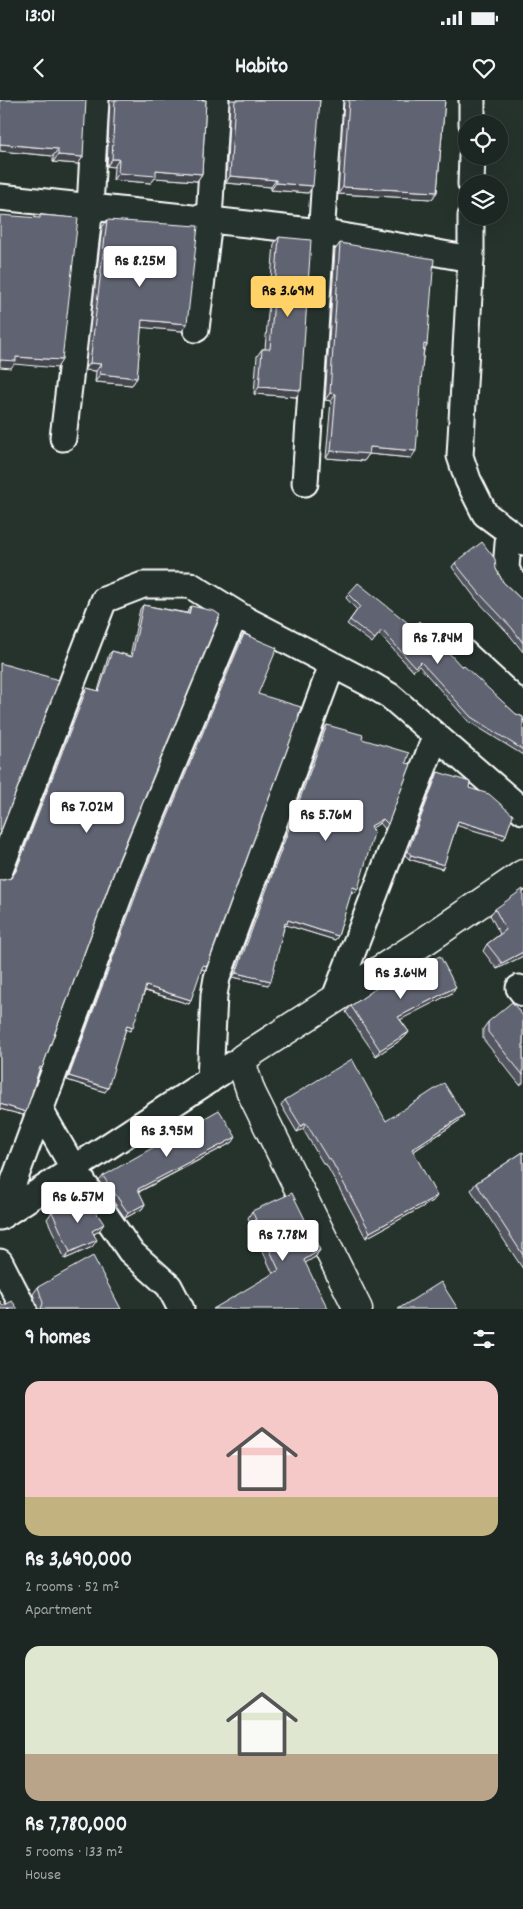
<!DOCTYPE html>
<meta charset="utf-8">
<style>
body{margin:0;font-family:Dekko,sans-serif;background:#252e2a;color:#f1f3f6;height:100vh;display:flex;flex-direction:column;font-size:19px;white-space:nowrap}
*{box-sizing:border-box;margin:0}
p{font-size:16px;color:#a0a5a5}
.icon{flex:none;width:28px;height:28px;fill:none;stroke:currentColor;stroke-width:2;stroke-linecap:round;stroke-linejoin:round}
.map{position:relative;height:1209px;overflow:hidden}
.details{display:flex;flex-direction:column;background:#1c2622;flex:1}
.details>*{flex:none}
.fabs{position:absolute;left:458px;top:15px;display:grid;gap:10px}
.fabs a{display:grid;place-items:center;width:50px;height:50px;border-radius:50%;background:#1c2622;box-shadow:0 5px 20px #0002,0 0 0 1px #3a4340;font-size:25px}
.price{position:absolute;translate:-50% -42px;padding:0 11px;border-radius:5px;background:#fff;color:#222;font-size:16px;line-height:32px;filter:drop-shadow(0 1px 2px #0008)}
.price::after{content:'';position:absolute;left:50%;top:30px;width:15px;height:11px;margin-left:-8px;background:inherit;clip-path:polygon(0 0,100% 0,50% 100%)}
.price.active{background:#ffd166;color:#111}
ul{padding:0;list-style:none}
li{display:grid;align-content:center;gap:10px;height:265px;padding:0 25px}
li span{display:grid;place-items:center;height:155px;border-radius:15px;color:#555}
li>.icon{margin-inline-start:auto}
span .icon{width:90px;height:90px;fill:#fffc;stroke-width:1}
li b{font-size:21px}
h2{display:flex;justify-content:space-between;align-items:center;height:60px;padding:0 25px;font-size:21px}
.status{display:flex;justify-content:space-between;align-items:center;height:35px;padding:0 25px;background:#1c2622;direction:ltr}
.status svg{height:14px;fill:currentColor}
header{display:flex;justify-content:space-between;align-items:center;height:65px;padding:0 25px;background:#1c2622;font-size:22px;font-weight:700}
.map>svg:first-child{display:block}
</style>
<div class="status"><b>13:01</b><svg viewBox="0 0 49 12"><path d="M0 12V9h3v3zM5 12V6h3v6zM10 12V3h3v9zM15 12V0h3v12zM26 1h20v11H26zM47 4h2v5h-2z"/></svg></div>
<header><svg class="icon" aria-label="back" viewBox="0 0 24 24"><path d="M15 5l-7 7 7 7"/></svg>Habito<svg class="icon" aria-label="heart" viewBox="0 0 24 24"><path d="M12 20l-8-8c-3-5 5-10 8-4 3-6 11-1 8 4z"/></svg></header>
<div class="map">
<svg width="523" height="1209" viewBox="0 0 523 1209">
<rect width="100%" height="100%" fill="#26332d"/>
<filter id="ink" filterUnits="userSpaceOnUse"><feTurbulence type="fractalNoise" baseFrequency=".02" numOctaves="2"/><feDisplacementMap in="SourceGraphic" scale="10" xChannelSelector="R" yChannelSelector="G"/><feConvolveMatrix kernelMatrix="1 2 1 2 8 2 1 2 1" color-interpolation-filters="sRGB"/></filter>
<g filter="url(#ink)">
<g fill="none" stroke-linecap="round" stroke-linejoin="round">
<defs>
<path id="minor" d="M 472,24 L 472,0
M 471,84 L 472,56
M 0,97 L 320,132 L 471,159
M 471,116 L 471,159 L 460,356 L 468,380 L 485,414 L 523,442
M 196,229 L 209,120 L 216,0
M 63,338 L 90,107 L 96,0
M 305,383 L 330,0
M 509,432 L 506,468 L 510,477 L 523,491
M 461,550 L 523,607
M 0,770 L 104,500 L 143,485 L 190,485 L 245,519
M 519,888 L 523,893
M 334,900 L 436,635
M 210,980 L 214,895 L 217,878 L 332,565
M 40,1010 L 74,1069 L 130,1151 L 169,1186 L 181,1209
M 1,1116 L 127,775 L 232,522 L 235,520 L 245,519 L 370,584 L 390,596 L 523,711
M 0,1117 L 243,958
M 0,1162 L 24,1209"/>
<path id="tertiary" d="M 358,1209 L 251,992 L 244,971 L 243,958 L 428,839 L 523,774"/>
</defs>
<use href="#minor" stroke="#fff" stroke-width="29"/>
<use href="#tertiary" stroke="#fff" stroke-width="31"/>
<use href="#minor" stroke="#26332d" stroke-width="25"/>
<use href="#tertiary" stroke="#26332d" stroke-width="28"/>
</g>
<path fill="#535661" stroke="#fff" d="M 0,0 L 83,57 L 78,64 L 53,62 L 53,56 L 0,51 Z
M 110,0 L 206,0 L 202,74 L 197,81 L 155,78 L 151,83 L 113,80 L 114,67 L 107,66 Z
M 230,0 L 320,0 L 308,93 L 271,90 L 271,87 L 226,83 Z
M 344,0 L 445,0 L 437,92 L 432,99 L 338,94 Z
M 107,120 L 187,224 L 182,231 L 141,227 L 137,278 L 132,285 L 95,282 L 96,271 L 85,270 L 102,128 Z
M 279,137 L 296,297 L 254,294 L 257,256 L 262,249 L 265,249 L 274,144 Z
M 340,143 L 427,245 L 424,250 L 411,358 L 369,354 L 364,361 L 326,358 L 331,301 L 325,300 L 335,150 Z
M 455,463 L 496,469 L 503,482 L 522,500 L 523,500 L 523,552 L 508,533 L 476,499 L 452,467 Z
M 348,494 L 462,567 L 516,614 L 523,617 L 523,655 L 468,621 L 419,566 L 413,571 L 379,534 L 372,543 L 347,524 L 357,510 L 346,498 Z
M 143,505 L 187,513 L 188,510 L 191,506 L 116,766 L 42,968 L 39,971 L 23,1015 L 0,1009 L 0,780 L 4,780 L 11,778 L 14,774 L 84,592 L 87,588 L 98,591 L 109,554 L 112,551 L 130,556 L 140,509 Z
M 244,534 L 258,594 L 205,870 L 201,869 L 189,904 L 145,891 L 130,931 L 126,929 L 105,992 L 67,980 L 140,780 L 241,538 Z
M 327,625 L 362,639 L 388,724 L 385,729 L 380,723 L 372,728 L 355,793 L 351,792 L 338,836 L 335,840 L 286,825 L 284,828 L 268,885 L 233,877 L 324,629 Z
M 438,672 L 469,688 L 506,735 L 504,739 L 457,725 L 442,769 L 409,759 L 405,755 L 436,676 Z
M 495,809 L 523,856 L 497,869 L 483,851 L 487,844 L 500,834 L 490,815 Z
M 456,887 L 452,893 L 400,919 L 409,932 L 404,938 L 376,956 L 346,912 L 351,906 Z
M 523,916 L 523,983 L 520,985 L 483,939 L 483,929 L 488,922 Z
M 285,1000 L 386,1021 L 464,1015 L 460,1020 L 413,1052 L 433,1101 L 366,1138 L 326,1064 L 324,1065 L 303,1029 L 297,1032 L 281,1005 Z
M 233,1042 L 139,1092 L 145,1104 L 142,1109 L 125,1118 L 99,1081 L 103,1076 Z
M 523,1052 L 523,1169 L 471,1090 L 476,1083 Z
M 252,1111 L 320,1150 L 315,1157 L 305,1163 L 273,1174 L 248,1118 Z
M 52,1112 L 99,1131 L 94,1134 L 92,1147 L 65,1159 L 47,1119 Z
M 38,1187 L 121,1209 L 38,1209 L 33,1194 Z"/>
<path fill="#44464f" stroke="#fff" d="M 0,44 L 58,49 L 53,56 L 0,51 Z
M 58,55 L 83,57 L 78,64 L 53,62 Z
M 112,59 L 119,59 L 114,67 L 107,66 Z
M 156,70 L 202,74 L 197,81 L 155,78 L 151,83 L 113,80 L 118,73 Z
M 230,76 L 276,80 L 271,87 L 226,83 Z
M 276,83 L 313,86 L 308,93 L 271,90 Z
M 343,87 L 437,92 L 432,99 L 338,94 Z
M 142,220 L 187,224 L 182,231 L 137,227 Z
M 16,257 L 62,260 L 57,268 L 14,264 L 11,268 L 0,267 L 0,260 Z
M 90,263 L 101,264 L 96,271 L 85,270 Z
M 100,274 L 137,278 L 132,285 L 95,282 Z
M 259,287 L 301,290 L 296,297 L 254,294 Z
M 330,293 L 336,294 L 331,301 L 325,300 Z
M 370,347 L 416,351 L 411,358 L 369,354 L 364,361 L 326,358 L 331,351 Z
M 383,719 L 380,723 L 368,731 L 371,726 Z
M 458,721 L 506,735 L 504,739 L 455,725 Z
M 411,755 L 444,765 L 442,769 L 409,759 Z
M 353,787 L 358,789 L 355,793 L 350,791 Z
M 288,820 L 338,836 L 335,840 L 286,825 L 284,828 L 282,827 Z
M 523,852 L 523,856 L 497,869 L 502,863 Z
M 203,865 L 207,866 L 205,870 L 200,869 Z
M 236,873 L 271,881 L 268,885 L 233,877 Z
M 146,886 L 191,900 L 189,904 L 143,890 Z
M 456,887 L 452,893 L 394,923 L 398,917 Z
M 127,925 L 133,927 L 130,931 L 125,929 Z
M 409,932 L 404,938 L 376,956 L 380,950 Z
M 69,976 L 108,988 L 105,992 L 67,980 Z
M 0,1004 L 26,1012 L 23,1015 L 0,1009 Z
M 464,1015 L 460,1020 L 408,1055 L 412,1049 Z
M 306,1023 L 303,1029 L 297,1032 L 301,1026 Z
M 236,1037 L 233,1042 L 134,1094 L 138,1089 Z
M 437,1096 L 433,1101 L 366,1138 L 370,1132 Z
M 145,1104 L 142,1109 L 125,1118 L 128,1113 Z
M 104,1124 L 99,1131 L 87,1138 L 92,1131 Z
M 97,1140 L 92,1147 L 65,1159 L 70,1152 Z
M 320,1150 L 315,1157 L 299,1167 L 304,1160 Z"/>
<path fill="#616471" stroke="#fff" d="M 0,0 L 86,0 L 83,57 L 58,55 L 58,49 L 0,44 Z
M 115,0 L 206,0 L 202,74 L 156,70 L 156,76 L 118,73 L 119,59 L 112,59 Z
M 235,0 L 320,0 L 313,86 L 276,83 L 276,80 L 230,76 Z
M 349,0 L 445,0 L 437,92 L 343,87 Z
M 0,115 L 40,118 L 40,115 L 78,118 L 62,260 L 16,257 L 16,261 L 0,260 Z
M 107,120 L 198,126 L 187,224 L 142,220 L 137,278 L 100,274 L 101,264 L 90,263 Z
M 279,137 L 311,140 L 301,290 L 259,287 L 262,249 L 270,249 Z
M 340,143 L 434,159 L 427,245 L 424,244 L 416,351 L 370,347 L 369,354 L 331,351 L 336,294 L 330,293 Z
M 482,442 L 495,459 L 496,469 L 503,482 L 522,500 L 523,500 L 523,543 L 512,528 L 480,494 L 455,463 Z
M 358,483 L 413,527 L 419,521 L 462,567 L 463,565 L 516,614 L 523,617 L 523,650 L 471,617 L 421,562 L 415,567 L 382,530 L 375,539 L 350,520 L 360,506 L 348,494 Z
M 143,505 L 189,514 L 191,506 L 214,511 L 220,515 L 116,766 L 42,968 L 40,967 L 26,1012 L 0,1004 L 0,780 L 4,780 L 11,778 L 16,771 L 87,588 L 99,591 L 112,551 L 132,557 Z
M 244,534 L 277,548 L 258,594 L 301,607 L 298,617 L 299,617 L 207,866 L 203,865 L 191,900 L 146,886 L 133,927 L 127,925 L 108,988 L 69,976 L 143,776 Z
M 0,563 L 59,580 L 0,733 Z
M 327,625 L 363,635 L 362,639 L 409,653 L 406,663 L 411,664 L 388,724 L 383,719 L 371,726 L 374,733 L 358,789 L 353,787 L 338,836 L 288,820 L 287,824 L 285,823 L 271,881 L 236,873 Z
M 438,672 L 470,682 L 469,688 L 489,694 L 513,715 L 506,735 L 458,721 L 444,765 L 411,755 L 408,751 Z
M 523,789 L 523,852 L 502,863 L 487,844 L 506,830 L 495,809 Z
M 440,856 L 456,887 L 398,917 L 409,932 L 380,950 L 351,906 L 378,887 Z
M 512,902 L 523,916 L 523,975 L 488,932 L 488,922 Z
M 352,959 L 386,1021 L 444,983 L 464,1015 L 412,1049 L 437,1096 L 370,1132 L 330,1058 L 328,1059 L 306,1023 L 301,1026 L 285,1000 Z
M 219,1010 L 236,1037 L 138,1089 L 145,1104 L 128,1113 L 103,1076 Z
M 523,1052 L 523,1155 L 476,1083 Z
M 292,1093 L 320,1150 L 304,1160 L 328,1209 L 213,1209 L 279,1170 L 252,1111 Z
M 86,1097 L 104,1124 L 92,1131 L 97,1140 L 70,1152 L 52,1112 Z
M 93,1156 L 121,1209 L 41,1209 L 43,1203 L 38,1187 Z
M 441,1182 L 458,1209 L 398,1209 Z
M 0,1201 L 3,1206 L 12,1201 L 18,1209 L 0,1209 Z"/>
</g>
</svg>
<div class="fabs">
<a><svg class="icon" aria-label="locate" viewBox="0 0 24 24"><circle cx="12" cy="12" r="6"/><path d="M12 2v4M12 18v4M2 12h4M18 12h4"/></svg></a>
<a><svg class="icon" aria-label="layers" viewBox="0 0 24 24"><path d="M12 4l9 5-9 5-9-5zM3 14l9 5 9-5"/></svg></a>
</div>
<b class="price" style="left:140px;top:188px">Rs 8.25M</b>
<b class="price active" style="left:288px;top:218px">Rs 3.69M</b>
<b class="price" style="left:438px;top:565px">Rs 7.84M</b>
<b class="price" style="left:87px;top:734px">Rs 7.02M</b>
<b class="price" style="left:326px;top:742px">Rs 5.76M</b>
<b class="price" style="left:401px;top:900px">Rs 3.64M</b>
<b class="price" style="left:167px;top:1058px">Rs 3.95M</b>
<b class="price" style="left:78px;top:1124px">Rs 6.57M</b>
<b class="price" style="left:283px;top:1162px">Rs 7.78M</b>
</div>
<section class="details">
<h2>9 homes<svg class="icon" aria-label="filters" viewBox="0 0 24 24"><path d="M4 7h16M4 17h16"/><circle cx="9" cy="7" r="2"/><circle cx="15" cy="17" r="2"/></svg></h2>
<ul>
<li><span style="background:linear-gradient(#f6c9c9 75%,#c2b280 0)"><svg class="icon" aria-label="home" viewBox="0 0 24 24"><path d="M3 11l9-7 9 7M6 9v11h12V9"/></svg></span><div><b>Rs 3,690,000</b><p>2 rooms · 52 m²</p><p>Apartment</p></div></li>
<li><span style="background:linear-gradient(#dfe7d0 70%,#b9a48a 0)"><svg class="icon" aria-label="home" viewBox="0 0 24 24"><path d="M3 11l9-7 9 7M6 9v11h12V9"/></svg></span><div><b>Rs 7,780,000</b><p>5 rooms · 133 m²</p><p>House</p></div></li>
</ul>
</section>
